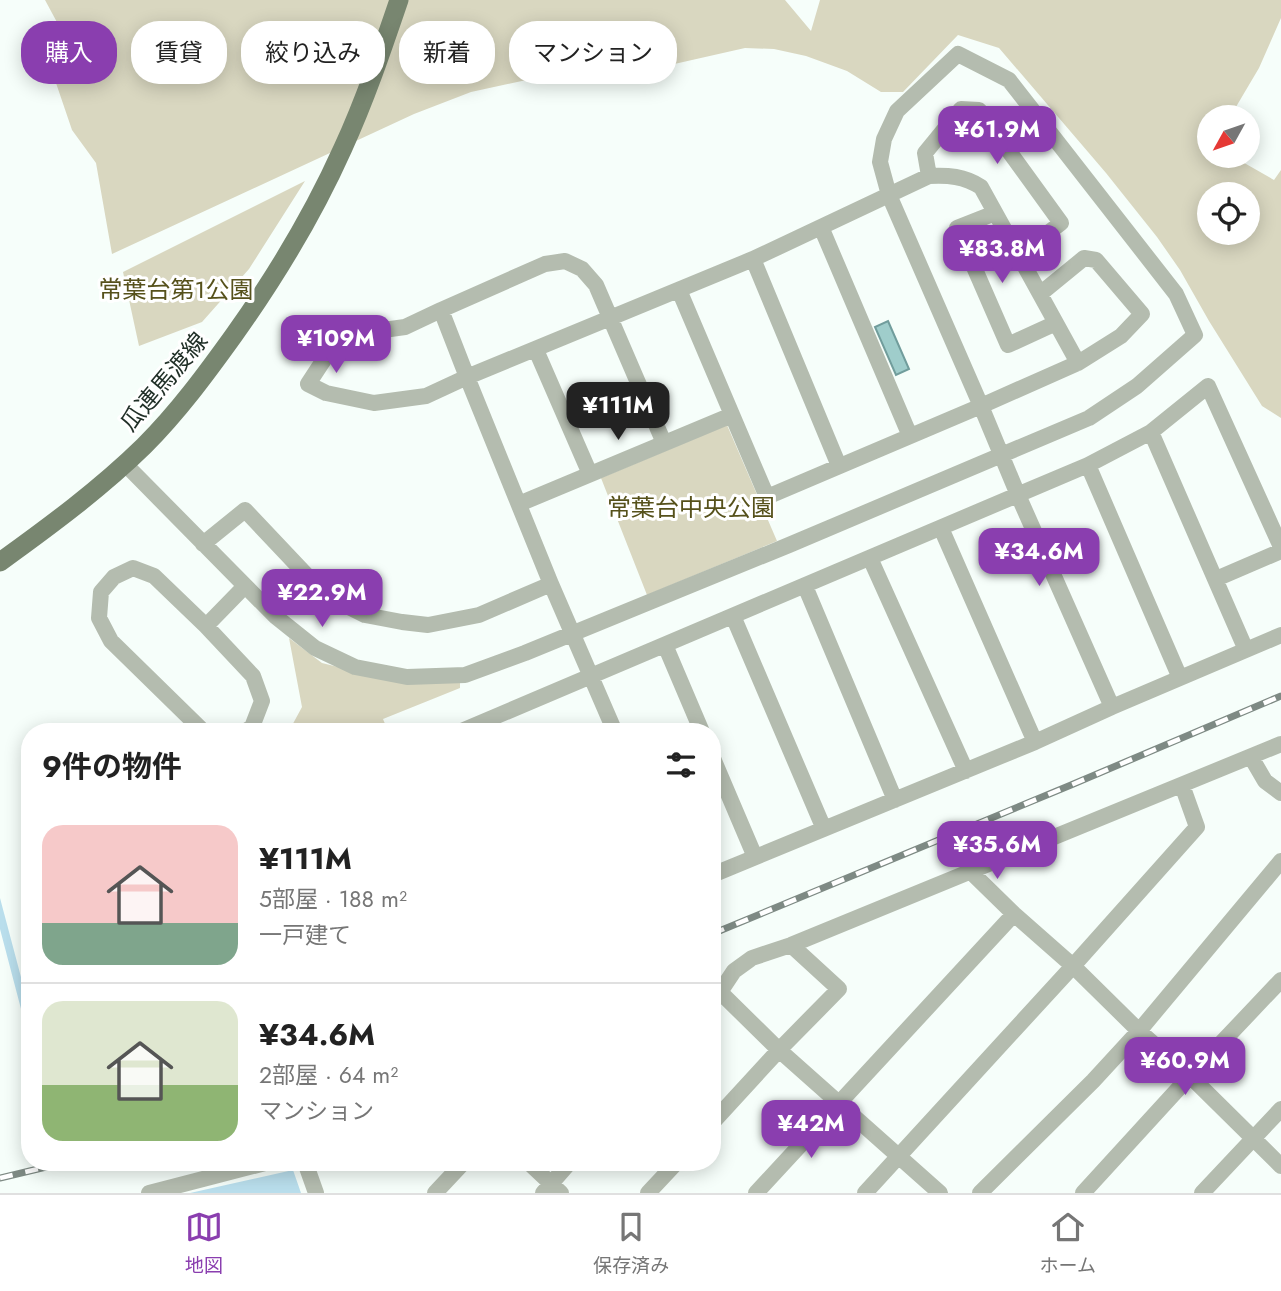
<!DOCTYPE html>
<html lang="ja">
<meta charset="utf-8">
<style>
body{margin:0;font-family:Jost,"Noto Sans JP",sans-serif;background:#f2f2f2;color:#222;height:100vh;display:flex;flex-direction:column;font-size:26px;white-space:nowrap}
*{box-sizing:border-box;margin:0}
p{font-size:23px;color:#767676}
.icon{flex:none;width:38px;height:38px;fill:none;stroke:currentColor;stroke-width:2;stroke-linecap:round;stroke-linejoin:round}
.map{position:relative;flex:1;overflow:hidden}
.details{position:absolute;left:21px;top:723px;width:700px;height:448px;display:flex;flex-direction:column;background:#fff;border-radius:28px;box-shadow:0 4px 18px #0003}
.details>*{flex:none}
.top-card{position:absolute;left:21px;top:21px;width:700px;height:63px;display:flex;gap:14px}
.needle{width:46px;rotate:230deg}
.fabs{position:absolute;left:1197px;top:105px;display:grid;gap:14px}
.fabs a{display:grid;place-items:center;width:63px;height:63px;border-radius:50%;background:#fff;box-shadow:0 4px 18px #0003;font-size:35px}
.price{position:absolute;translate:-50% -60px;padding:0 16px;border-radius:14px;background:#8a3eaf;color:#fff;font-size:23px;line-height:46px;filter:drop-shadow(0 2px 4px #0008)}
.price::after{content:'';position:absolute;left:50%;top:42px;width:21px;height:16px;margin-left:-10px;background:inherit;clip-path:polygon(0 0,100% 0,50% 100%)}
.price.on{background:#222;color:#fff}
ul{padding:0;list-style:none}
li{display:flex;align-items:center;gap:21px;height:175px;padding:0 21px}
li+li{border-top:2px solid #e0e0e0}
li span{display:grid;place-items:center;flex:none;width:196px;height:140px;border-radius:21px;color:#555}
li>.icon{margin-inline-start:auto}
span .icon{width:84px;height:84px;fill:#fffc;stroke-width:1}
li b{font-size:30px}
h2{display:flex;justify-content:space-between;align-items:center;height:84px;padding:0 21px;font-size:30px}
.pill{padding:0 24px;border-radius:28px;background:#fff;box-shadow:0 4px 18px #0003;font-size:24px;line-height:63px}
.pill.on{background:#8a3eaf;color:#fff}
.menu{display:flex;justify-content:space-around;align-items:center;height:98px;border-top:2px solid #e0e0e0;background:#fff;font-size:19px;color:#767676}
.menu a{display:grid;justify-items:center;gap:4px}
.menu .on{color:#8a3eaf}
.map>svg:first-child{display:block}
</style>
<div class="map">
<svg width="1281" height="1193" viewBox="0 0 1281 1193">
<rect width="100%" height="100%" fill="#f6fefa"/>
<path fill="#d9d7c0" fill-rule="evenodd" d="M 45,0 L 785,0 L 811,31 L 820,0 L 1281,0 L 1281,18 L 1259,68 L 1230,117 L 1209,117 L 1209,156 L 1232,156 L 1274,180 L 1281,170 L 1281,418 L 1262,406 L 1209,321 L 1180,270 L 1157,237 L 1106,173 L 999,48 L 958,35 L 903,92 L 881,92 L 847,71 L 806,56 L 774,49 L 745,48 L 639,72 L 531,79 L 471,92 L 414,114 L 112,254 L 96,163 L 72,130 L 56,83 L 59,26 ZM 1209,194 L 1248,194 L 1248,233 L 1209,233 Z
M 305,181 L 249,269 L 202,322 L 139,346 L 123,272 Z
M 727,425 L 777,541 L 647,595 L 601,478 Z
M 289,638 L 322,663 L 406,684 L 460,680 L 460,688 L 383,719 L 388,731 L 289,731 L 302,707 Z"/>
<path fill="#b9deec" d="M 0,898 L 30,1011 L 30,1043 L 0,929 Z
M 293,1170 L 301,1193 L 190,1193 Z"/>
<path fill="#9fcdcb" stroke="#719d9c" stroke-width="2" d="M 888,321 L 909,369 L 896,375 L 875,327 Z"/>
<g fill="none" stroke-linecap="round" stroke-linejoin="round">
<path stroke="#b4bcaf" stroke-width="16" d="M 929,176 L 925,153 L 961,109 L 979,110 L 1061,223 L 1019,255
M 995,213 L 957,228 L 1008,345 L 1056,323
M 821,227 L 910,436
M 753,259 L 839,466
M 1040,294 L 1084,258 L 1096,260 L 1142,314 L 1121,336 L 1078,363
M 441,310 L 405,327 L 376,331 L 342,332 L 308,384 L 326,393 L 374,403 L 426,396 L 467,377 L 441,310 L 545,264 L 565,261 L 582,269 L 596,285 L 664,443
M 536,350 L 590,474
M 1151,432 L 1246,650
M 125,464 L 275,616 L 315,648 L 355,667 L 407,677 L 465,675 L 525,653 L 789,545 L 1089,418 L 1137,386 L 1195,335 L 1176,294 L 1009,80 L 958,54 L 897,111 L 884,139 L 880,162 L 889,195 L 981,406 L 1018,495 L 1112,707
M 1088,465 L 1180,678
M 519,504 L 732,415
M 941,528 L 1035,742
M 203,544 L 245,510 L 314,583 L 337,601 L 365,615 L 402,622 L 428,625 L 479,615 L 551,584
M 870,558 L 966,771
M 1216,579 L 1281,551
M 805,586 L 895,800
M 733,616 L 824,829
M 206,626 L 245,586
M 665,645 L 702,732
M 204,732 L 111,641 L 99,618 L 101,592 L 114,577 L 133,568 L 154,576 L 206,626 L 253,676 L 262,701 L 252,727 L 244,732
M 459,732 L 1088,465 L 1151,432 L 1208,386 L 1281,547
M 615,732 L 551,584 L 467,377 L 753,259 L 929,176 C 948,175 964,176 981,187 L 1078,363 L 981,406 L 767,497 L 679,290
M 712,756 L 755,857
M 1251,757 L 1265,781 L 1281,793
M 971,872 L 1014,914 L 1073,966 L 1139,1031 L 1190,1076 L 1281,1166
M 712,875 L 1035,742 L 1112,707 L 1281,635
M 712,993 L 720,992 L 734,971 L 752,958 L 791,945 L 1281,744
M 713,1000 L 720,992 L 779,1050 L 940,1193
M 712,1123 L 779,1050 L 839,989 L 791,945
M 305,1162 L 316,1193
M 528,1162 L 561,1193
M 149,1193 L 269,1162
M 435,1193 L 464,1162
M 543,1193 L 570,1162
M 648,1193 L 677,1162
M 756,1193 L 1014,914
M 865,1193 L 1073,966 L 1197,827 L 1182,785
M 980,1193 L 1093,1081 L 1139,1031 L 1281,861
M 1083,1193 L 1190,1076 L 1281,980
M 1202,1193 L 1281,1109"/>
<path stroke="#788670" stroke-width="19" d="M 0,562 C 50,526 100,489 144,446 C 178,412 206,374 234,335 C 276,276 313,215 343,148 C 365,100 382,50 399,0"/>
<defs>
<path id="rail" d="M 712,934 L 1071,785 L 1281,696
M 0,1178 L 67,1162"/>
</defs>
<use href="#rail" stroke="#7e8a84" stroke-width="7"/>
<use href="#rail" stroke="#fff" stroke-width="4.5" stroke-dasharray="13" stroke-linecap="butt"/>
</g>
<g text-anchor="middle" stroke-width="6" stroke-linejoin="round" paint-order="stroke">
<g font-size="24" fill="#56511b" stroke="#fff">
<text x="176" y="298">常葉台第1公園</text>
<text x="691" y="516">常葉台中央公園</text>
</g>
<g font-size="24" fill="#213028" stroke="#fff">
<text transform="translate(164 382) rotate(-50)" y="8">瓜連馬渡線</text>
</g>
</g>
</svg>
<div class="fabs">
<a><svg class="needle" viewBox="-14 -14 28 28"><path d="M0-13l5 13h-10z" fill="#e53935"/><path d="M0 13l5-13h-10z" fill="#767676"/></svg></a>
<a><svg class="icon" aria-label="locate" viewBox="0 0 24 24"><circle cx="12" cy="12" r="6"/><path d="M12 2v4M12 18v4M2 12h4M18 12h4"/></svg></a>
</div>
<b class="price" style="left:997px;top:166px">¥61.9M</b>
<b class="price" style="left:1002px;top:285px">¥83.8M</b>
<b class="price" style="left:336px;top:375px">¥109M</b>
<b class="price on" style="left:618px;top:442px">¥111M</b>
<b class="price" style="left:1039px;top:588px">¥34.6M</b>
<b class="price" style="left:322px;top:629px">¥22.9M</b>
<b class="price" style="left:997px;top:881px">¥35.6M</b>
<b class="price" style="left:1185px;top:1097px">¥60.9M</b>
<b class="price" style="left:811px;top:1160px">¥42M</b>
<div class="top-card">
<a class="pill on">購入</a>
<a class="pill">賃貸</a>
<a class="pill">絞り込み</a>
<a class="pill">新着</a>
<a class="pill">マンション</a>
</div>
<section class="details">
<h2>9件の物件<svg class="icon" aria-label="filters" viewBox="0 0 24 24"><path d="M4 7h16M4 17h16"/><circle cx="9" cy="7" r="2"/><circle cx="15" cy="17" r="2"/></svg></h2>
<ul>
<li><span style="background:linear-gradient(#f6c9c9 70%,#7fa58c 0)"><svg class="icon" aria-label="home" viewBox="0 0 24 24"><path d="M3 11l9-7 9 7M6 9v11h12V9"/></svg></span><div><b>¥111M</b><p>5部屋 · 188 m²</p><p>一戸建て</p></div></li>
<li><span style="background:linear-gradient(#dfe7d0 60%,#8fb573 0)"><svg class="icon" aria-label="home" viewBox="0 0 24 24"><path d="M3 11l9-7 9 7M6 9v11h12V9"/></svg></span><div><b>¥34.6M</b><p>2部屋 · 64 m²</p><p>マンション</p></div></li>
</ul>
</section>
</div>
<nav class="menu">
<a class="on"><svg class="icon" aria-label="map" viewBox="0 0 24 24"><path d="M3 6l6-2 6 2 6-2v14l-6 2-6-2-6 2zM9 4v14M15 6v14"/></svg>地図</a>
<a><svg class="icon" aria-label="saved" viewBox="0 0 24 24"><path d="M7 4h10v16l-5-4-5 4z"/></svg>保存済み</a>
<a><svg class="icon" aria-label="home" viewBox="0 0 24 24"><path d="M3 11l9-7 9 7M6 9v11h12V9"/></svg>ホーム</a>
</nav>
